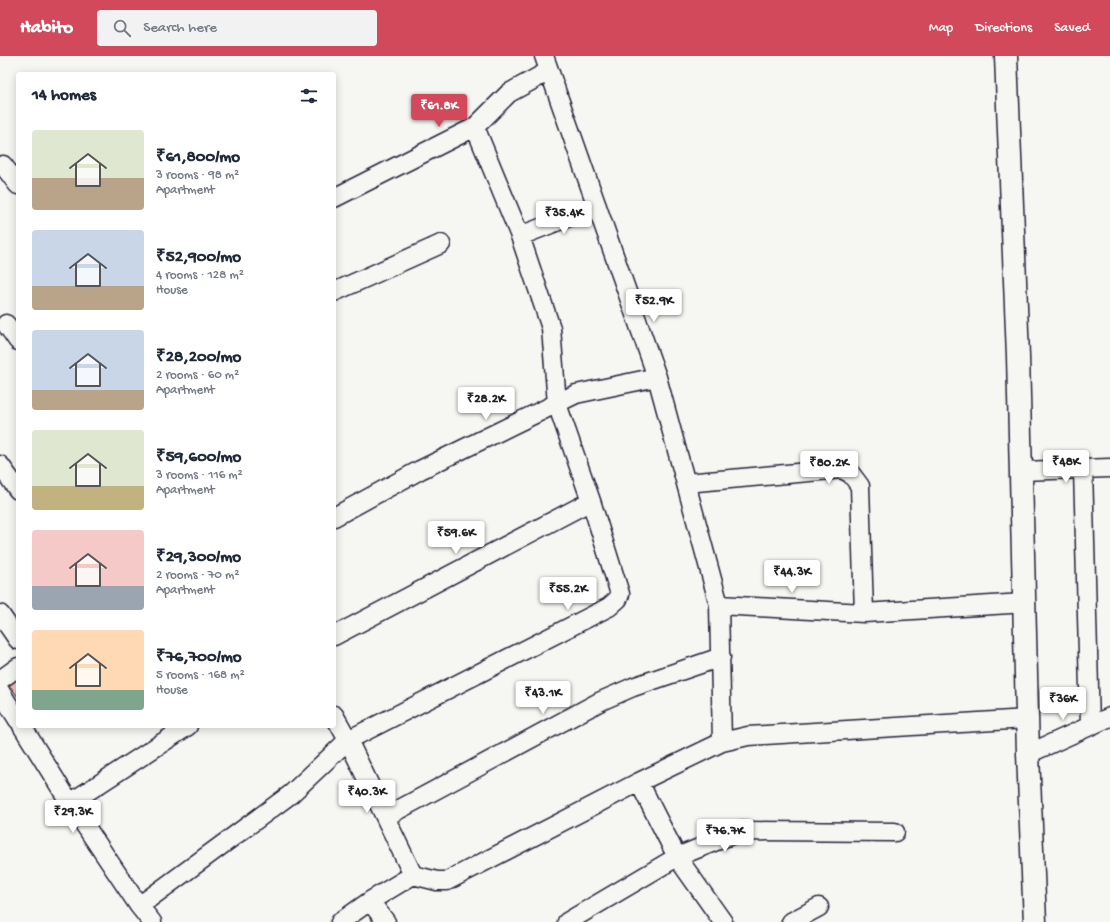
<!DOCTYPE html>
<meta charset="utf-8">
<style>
body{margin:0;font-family:"Gochi Hand",sans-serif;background:#f2f2f3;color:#1f2937;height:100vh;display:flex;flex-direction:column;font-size:15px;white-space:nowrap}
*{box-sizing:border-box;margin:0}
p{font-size:13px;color:#747a83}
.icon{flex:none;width:22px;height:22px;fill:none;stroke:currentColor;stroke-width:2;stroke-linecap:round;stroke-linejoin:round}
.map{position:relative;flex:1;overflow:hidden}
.side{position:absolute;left:16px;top:16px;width:320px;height:656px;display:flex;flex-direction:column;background:#fff;border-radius:4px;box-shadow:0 2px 10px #0003}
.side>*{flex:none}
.price{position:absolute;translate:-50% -34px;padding:0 9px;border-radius:4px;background:#fff;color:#222;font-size:13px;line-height:26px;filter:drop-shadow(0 1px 2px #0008)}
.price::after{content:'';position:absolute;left:50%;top:24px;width:12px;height:9px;margin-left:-6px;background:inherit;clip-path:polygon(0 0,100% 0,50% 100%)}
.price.selected{background:#d1495b;color:#fff}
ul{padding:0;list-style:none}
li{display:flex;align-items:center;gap:12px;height:100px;padding:0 16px}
li span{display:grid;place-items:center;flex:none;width:112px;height:80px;border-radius:4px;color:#555}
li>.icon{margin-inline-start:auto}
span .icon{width:48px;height:48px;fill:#fffc;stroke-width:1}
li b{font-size:17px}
h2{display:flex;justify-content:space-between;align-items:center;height:48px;padding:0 16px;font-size:17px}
header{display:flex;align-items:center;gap:24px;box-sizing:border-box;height:56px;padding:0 20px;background:#d1495b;color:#fff}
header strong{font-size:19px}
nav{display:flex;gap:22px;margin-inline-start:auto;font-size:14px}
.search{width:280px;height:36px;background:#f2f2f3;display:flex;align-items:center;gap:10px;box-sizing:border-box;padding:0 14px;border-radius:4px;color:#747a83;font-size:15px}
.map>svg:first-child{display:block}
</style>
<header>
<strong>Habito</strong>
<div class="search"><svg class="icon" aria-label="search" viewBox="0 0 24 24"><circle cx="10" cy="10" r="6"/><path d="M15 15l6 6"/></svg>Search here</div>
<nav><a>Map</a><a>Directions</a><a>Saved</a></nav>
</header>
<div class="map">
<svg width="1110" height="866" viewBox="0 0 1110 866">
<rect width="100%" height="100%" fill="#f6f6f2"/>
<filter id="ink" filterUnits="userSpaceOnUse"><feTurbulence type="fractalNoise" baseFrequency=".025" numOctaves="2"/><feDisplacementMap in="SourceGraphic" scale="8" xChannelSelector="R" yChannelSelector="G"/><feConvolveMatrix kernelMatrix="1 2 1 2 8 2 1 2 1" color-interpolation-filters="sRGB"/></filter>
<g filter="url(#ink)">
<path fill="#fbc1b5" stroke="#22223b" d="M 18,620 L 18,641 L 8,627 Z"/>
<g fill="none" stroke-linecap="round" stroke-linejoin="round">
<defs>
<path id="minor" d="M 544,0 L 657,321 L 719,549
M 3,109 L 18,129
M 334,142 L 475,71 L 509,37 L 549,15
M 520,180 L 597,150
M 334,236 L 441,188
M 6,268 L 18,285
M 0,409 L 18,434
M 1083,413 L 1090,669
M 1021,415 L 1110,412
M 686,427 L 842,413 L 851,418 L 860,430 L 864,557
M 334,461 L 420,414 L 576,338 L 657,321
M 0,558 L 18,584
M 334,580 L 591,445
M 0,624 L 18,611
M 0,635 L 18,664
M 334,659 L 348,684 L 413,819
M 22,670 L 70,747 L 139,850 L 152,866
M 722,686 L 719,549 L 864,557 L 1025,547
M 1028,698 L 1110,661
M 639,726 L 677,801 L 723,866
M 70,747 L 188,670
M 385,761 L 601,645 L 633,631 L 721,601
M 370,845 L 386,866
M 139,850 L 291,738 L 348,684 L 609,551 L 618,543 L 620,538 L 591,445 L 557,348 L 551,272 L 520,180 L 475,71
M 340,866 L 370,845 L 413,819 L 437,825 L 447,825 L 639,726 L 722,686 L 748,680 L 1028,663
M 567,866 L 677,801 L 741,775 L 895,776
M 791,866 L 819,851"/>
<path id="primary" d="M 1006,0 L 1018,300 L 1028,698 L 1035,866"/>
</defs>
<use href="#minor" stroke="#22223b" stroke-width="21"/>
<use href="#primary" stroke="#22223b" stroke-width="25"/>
<use href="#minor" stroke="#f6f6f2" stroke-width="18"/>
<use href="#primary" stroke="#f6f6f2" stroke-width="22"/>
</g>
</g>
</svg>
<b class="price selected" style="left:439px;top:72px">₹61.8K</b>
<b class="price" style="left:564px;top:179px">₹35.4K</b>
<b class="price" style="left:654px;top:267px">₹52.9K</b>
<b class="price" style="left:486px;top:365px">₹28.2K</b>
<b class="price" style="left:1066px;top:428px">₹48K</b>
<b class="price" style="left:829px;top:429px">₹80.2K</b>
<b class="price" style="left:456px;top:499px">₹59.6K</b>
<b class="price" style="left:792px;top:538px">₹44.3K</b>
<b class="price" style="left:568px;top:555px">₹55.2K</b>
<b class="price" style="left:543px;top:659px">₹43.1K</b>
<b class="price" style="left:1063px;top:665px">₹36K</b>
<b class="price" style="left:367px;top:758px">₹40.3K</b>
<b class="price" style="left:73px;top:778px">₹29.3K</b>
<b class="price" style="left:725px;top:797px">₹76.7K</b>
<section class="side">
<h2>14 homes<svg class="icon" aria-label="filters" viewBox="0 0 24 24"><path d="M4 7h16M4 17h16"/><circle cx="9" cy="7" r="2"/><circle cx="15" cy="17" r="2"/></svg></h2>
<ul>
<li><span style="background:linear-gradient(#dfe7d0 60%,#b9a48a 0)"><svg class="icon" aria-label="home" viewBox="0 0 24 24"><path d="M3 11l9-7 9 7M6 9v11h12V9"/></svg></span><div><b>₹61,800/mo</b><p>3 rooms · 98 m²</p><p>Apartment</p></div></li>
<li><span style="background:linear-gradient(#c9d6e8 70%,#b9a48a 0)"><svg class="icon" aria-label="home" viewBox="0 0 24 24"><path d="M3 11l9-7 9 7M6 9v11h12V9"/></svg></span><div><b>₹52,900/mo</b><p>4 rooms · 128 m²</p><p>House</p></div></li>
<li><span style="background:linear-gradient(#c9d6e8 75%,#b9a48a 0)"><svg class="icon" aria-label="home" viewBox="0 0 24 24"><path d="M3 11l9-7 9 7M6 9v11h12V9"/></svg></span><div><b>₹28,200/mo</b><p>2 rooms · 60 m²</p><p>Apartment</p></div></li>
<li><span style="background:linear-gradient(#dfe7d0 70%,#c2b280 0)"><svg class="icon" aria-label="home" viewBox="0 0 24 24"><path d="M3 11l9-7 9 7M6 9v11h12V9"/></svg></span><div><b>₹59,600/mo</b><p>3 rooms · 116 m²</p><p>Apartment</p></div></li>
<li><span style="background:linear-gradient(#f6c9c9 70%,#9aa5b1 0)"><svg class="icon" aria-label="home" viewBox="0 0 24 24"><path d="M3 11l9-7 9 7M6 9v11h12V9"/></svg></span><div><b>₹29,300/mo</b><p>2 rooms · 70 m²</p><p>Apartment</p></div></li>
<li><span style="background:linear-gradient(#ffd9b3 75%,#7fa58c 0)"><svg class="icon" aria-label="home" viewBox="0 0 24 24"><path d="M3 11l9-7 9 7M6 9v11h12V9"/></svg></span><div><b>₹76,700/mo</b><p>5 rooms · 168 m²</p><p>House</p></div></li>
</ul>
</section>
</div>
